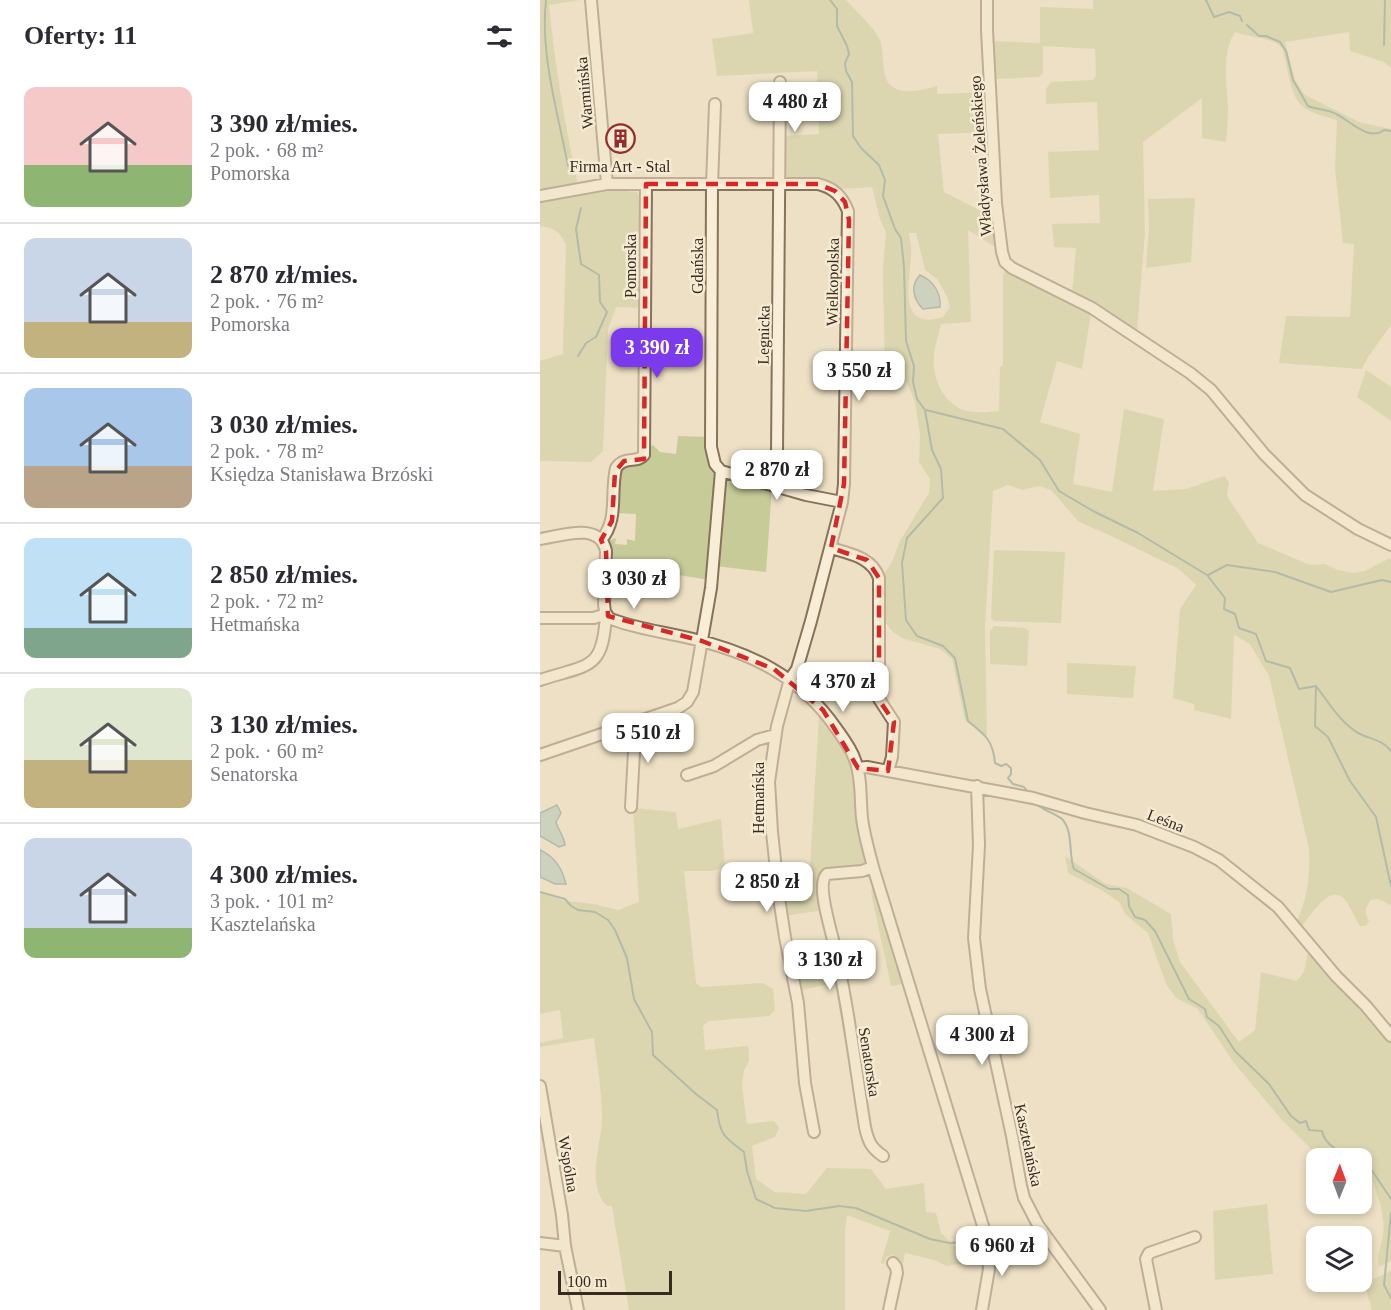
<!DOCTYPE html>
<html lang="pl">
<meta charset="utf-8">
<style>
body{margin:0;font-family:"Times New Roman",serif;background:#f7f7f7;color:#2b2b33;height:100vh;display:flex;flex-direction:column;font-size:22px;white-space:nowrap}
*{box-sizing:border-box;margin:0}
p{font-size:20px;color:#7c7c81}
.icon{flex:none;width:33px;height:33px;fill:none;stroke:currentColor;stroke-width:2;stroke-linecap:round;stroke-linejoin:round}
.map{position:relative;flex:1;overflow:hidden}
.details{display:flex;flex-direction:column;background:#fff;width:540px}
.details>*{flex:none}
.needle{width:39px;rotate:1deg}
.tools{position:absolute;left:766px;top:1148px;display:grid;gap:12px}
.tools a{display:grid;place-items:center;width:66px;height:66px;border-radius:12px;background:#fff;box-shadow:0 3px 9px #0003;font-size:30px}
.scale{position:absolute;left:18px;bottom:15px;width:114px;box-sizing:border-box;padding-left:6px;border:3px solid #372a1e;border-top:0;font-size:16px;line-height:21px;white-space:nowrap;color:#372a1e;-webkit-text-stroke:4px #f5ebd3;paint-order:stroke}
.price{position:absolute;translate:-50% -51px;padding:0 14px;border-radius:12px;background:#fff;color:#222;font-size:20px;line-height:39px;filter:drop-shadow(0 2px 3px #0008)}
.price::after{content:'';position:absolute;left:50%;top:36px;width:18px;height:14px;margin-left:-9px;background:inherit;clip-path:polygon(0 0,100% 0,50% 100%)}
.price.active{background:#7c3aed;color:#fff}
ul{padding:0;list-style:none}
li{display:flex;align-items:center;gap:18px;height:150px;padding:0 24px}
li+li{border-top:2px solid #e1e1e2}
li span{display:grid;place-items:center;flex:none;width:168px;height:120px;border-radius:12px;color:#555}
li>.icon{margin-inline-start:auto}
span .icon{width:72px;height:72px;fill:#fffc;stroke-width:1}
li b{font-size:26px}
h2{display:flex;justify-content:space-between;align-items:center;height:72px;padding:0 24px;font-size:26px}
main{display:flex;flex:1;min-height:0}
.map>svg:first-child{display:block}
</style>
<main>
<section class="details">
<h2>Oferty: 11<svg class="icon" aria-label="filters" viewBox="0 0 24 24"><path d="M4 7h16M4 17h16"/><circle cx="9" cy="7" r="2"/><circle cx="15" cy="17" r="2"/></svg></h2>
<ul>
<li><span style="background:linear-gradient(#f6c9c9 65%,#8fb573 0)"><svg class="icon" aria-label="home" viewBox="0 0 24 24"><path d="M3 11l9-7 9 7M6 9v11h12V9"/></svg></span><div><b>3 390 zł/mies.</b><p>2 pok. · 68 m²</p><p>Pomorska</p></div></li>
<li><span style="background:linear-gradient(#c9d6e8 70%,#c2b280 0)"><svg class="icon" aria-label="home" viewBox="0 0 24 24"><path d="M3 11l9-7 9 7M6 9v11h12V9"/></svg></span><div><b>2 870 zł/mies.</b><p>2 pok. · 76 m²</p><p>Pomorska</p></div></li>
<li><span style="background:linear-gradient(#a9c7e8 65%,#b9a48a 0)"><svg class="icon" aria-label="home" viewBox="0 0 24 24"><path d="M3 11l9-7 9 7M6 9v11h12V9"/></svg></span><div><b>3 030 zł/mies.</b><p>2 pok. · 78 m²</p><p>Księdza Stanisława Brzóski</p></div></li>
<li><span style="background:linear-gradient(#bfe0f5 75%,#7fa58c 0)"><svg class="icon" aria-label="home" viewBox="0 0 24 24"><path d="M3 11l9-7 9 7M6 9v11h12V9"/></svg></span><div><b>2 850 zł/mies.</b><p>2 pok. · 72 m²</p><p>Hetmańska</p></div></li>
<li><span style="background:linear-gradient(#dfe7d0 60%,#c2b280 0)"><svg class="icon" aria-label="home" viewBox="0 0 24 24"><path d="M3 11l9-7 9 7M6 9v11h12V9"/></svg></span><div><b>3 130 zł/mies.</b><p>2 pok. · 60 m²</p><p>Senatorska</p></div></li>
<li><span style="background:linear-gradient(#c9d6e8 75%,#8fb573 0)"><svg class="icon" aria-label="home" viewBox="0 0 24 24"><path d="M3 11l9-7 9 7M6 9v11h12V9"/></svg></span><div><b>4 300 zł/mies.</b><p>3 pok. · 101 m²</p><p>Kasztelańska</p></div></li>
</ul>
</section>
<div class="map">
<svg width="851" height="1310" viewBox="0 0 851 1310">
<rect width="100%" height="100%" fill="#ede0c4"/>
<path fill="#c6cb98" fill-rule="evenodd" d="M 0,0 L 40,0 L 9,5 C 15,66 25,125 38,185 L 5,191 L 0,191 Z
M 209,0 L 306,0 C 315,10 335,28 340,40 C 344,51 342,73 348,82 C 358,97 384,90 397,86 L 397,94 L 448,92 L 452,132 L 398,134 L 404,192 L 455,218 L 458,249 L 428,230 L 431,322 L 401,324 C 399,335 394,346 394,357 C 392,377 402,400 421,409 C 432,414 448,412 459,411 L 460,367 L 463,365 L 463,275 L 465,269 L 467,268 L 534,300 L 551,313 L 542,369 L 517,361 L 500,422 L 540,434 L 533,484 L 572,492 L 584,409 L 624,419 L 613,491 L 646,489 L 684,476 L 689,482 L 687,496 L 718,543 L 770,565 L 785,564 L 798,570 L 813,573 L 825,571 L 850,558 L 851,560 L 851,905 L 838,899 L 831,900 C 825,907 824,913 829,921 L 826,926 L 820,926 C 815,919 812,911 808,904 C 792,877 771,916 761,927 L 757,921 C 768,895 770,877 769,849 L 729,676 L 710,644 L 694,635 L 691,719 L 654,710 L 654,704 L 633,698 L 640,609 L 656,585 L 639,569 L 567,534 L 539,522 L 511,490 L 499,486 L 482,490 L 468,485 L 453,491 L 445,627 L 447,739 L 425,720 L 412,659 L 400,649 L 362,638 L 352,631 L 345,622 L 342,611 L 341,578 L 352,562 L 360,541 L 389,493 L 390,479 L 379,462 L 380,434 L 375,402 L 366,381 L 345,377 L 343,268 L 346,233 L 340,219 L 332,187 L 300,189 L 290,184 L 252,180 L 244,174 L 242,136 L 279,134 L 277,71 L 177,76 L 172,39 L 213,33 ZM 369,233 L 376,233 L 385,270 L 398,280 L 407,297 L 410,307 L 403,317 C 358,331 369,285 371,257 C 372,249 370,241 369,233 Z
M 553,0 L 851,0 L 851,68 L 844,62 L 810,51 L 809,32 L 745,42 L 755,80 L 765,95 L 819,122 L 851,129 L 851,325 L 828,357 L 822,369 L 739,363 L 746,316 L 810,317 L 814,244 L 803,243 L 795,169 L 797,120 C 756,109 755,105 746,63 C 744,57 744,50 740,46 C 728,36 708,38 695,32 C 681,54 687,84 688,109 C 688,120 687,131 686,142 L 662,138 L 662,98 L 603,142 L 605,232 L 597,331 L 595,333 L 532,294 L 536,248 L 514,247 L 512,224 L 560,223 L 559,195 L 510,198 L 508,152 L 559,150 L 557,102 L 506,104 L 506,89 L 511,82 L 553,80 L 556,76 L 555,49 L 503,46 L 503,73 L 499,77 L 456,79 L 453,75 L 450,41 L 500,43 L 500,7 L 553,9 Z
M 75,190 L 97,192 L 100,198 L 102,199 L 102,308 L 76,307 L 68,329 L 63,451 L 51,462 L 0,461 L 0,361 L 23,354 L 26,245 C 20,231 14,228 0,226 L 0,203 Z
M 655,198 L 651,262 L 606,268 L 609,227 L 608,199 Z
M 826,370 L 851,387 L 851,421 L 817,397 Z
M 138,436 L 169,437 L 177,473 L 170,580 L 69,564 L 67,541 L 76,538 L 75,544 L 87,545 L 87,539 L 95,541 L 96,514 L 77,513 L 79,469 L 113,445 L 120,452 L 136,454 Z
M 186,475 L 232,487 L 226,572 L 175,566 Z
M 454,550 L 525,552 L 521,623 L 454,621 L 451,618 Z
M 454,626 L 485,628 L 489,631 L 487,666 L 450,664 L 450,631 Z
M 527,663 L 596,666 L 593,698 L 527,694 Z
M 279,715 L 303,749 L 309,762 L 315,787 L 317,820 L 328,867 L 286,872 L 284,910 L 244,916 L 238,870 L 270,867 Z
M 93,808 L 136,812 L 138,829 L 181,819 L 185,867 L 172,871 L 144,871 L 156,983 L 161,987 L 223,983 L 233,989 L 235,1010 L 229,1016 L 169,1021 L 163,1026 L 165,1050 L 208,1046 L 209,1061 L 204,1070 L 202,1086 L 207,1124 L 234,1121 L 239,1128 L 235,1137 L 212,1146 L 216,1179 L 235,1192 L 266,1194 L 287,1168 L 331,1169 L 346,1189 L 384,1183 L 386,1212 L 396,1213 L 401,1233 L 416,1247 L 440,1239 L 444,1260 L 407,1266 L 394,1260 L 365,1253 L 363,1264 L 352,1255 L 346,1257 L 344,1264 L 341,1263 L 350,1231 L 307,1215 L 305,1232 L 305,1310 L 89,1310 L 72,1206 L 67,1206 C 45,1184 62,1145 62,1117 C 62,1091 57,1064 54,1038 L 0,1047 L 0,1043 L 23,1038 L 20,1010 L 0,1014 L 0,892 L 25,901 L 54,904 L 78,910 L 99,902 Z
M 525,856 L 566,884 L 587,888 L 631,914 L 633,939 L 640,962 L 699,1042 L 715,1030 L 721,972 L 757,981 L 764,972 L 769,947 L 851,1040 L 851,1261 L 839,1267 C 836,1255 841,1248 843,1235 C 846,1213 836,1192 829,1171 L 822,1167 L 822,1158 L 788,1158 L 773,1151 L 742,1120 L 694,1063 L 658,1009 L 636,998 L 626,984 L 608,933 L 586,915 L 579,902 L 563,891 L 528,873 Z
M 334,885 L 364,984 L 351,986 L 332,897 L 331,890 Z
M 280,959 L 295,959 L 299,977 L 290,984 L 258,991 L 253,966 L 256,963 Z
M 727,1204 L 733,1274 L 675,1280 L 673,1211 Z
M 851,1271 L 851,1310 L 832,1310 L 826,1290 L 827,1282 Z"/>
<path fill="#a6c0b8" stroke="#6c8e86" stroke-width="1.5" d="M 380,275 C 393,281 401,292 400,307 L 383,309 C 373,299 370,286 380,275 Z
M 17,805 L 21,813 L 16,822 C 18,830 24,836 25,845 L 19,847 L 0,836 L 0,813 Z
M 0,850 C 15,857 22,868 26,884 L 15,884 L 0,877 Z"/>
<g fill="none" stroke-linecap="round" stroke-linejoin="round">
<path stroke="#6c8e86" stroke-width="2" d="M 6,0 C 0,55 18,113 28,166
M 290,0 L 297,9 L 297,26 L 307,46 L 309,54 L 305,63 L 306,71 L 312,82 L 313,136 L 321,148 L 339,165 L 345,180 L 343,196 L 355,229 L 361,238 L 364,267 L 366,341 L 374,366 L 373,382 L 377,399 L 385,410 L 392,450 L 401,469 L 403,498 L 367,538 L 362,563 L 366,620 L 377,636 L 403,646 L 415,658 L 428,721 C 446,735 453,741 455,763 L 461,766 L 466,764 L 471,768 L 471,774 L 468,778 L 473,784 L 484,787 L 488,792
M 666,0 L 674,17 L 689,12 L 700,16 L 702,21
M 707,25 L 719,36 L 726,36 L 740,42 L 746,51 L 753,80 L 768,106 C 778,110 787,109 796,114 C 809,120 829,142 844,130 L 851,131
M 844,45 L 845,0
M 38,356 L 46,343 L 56,337 L 67,312 L 60,302 L 59,275 L 41,264 L 36,229 L 41,208
M 386,410 L 463,429 L 500,460 L 519,491 L 553,511 L 598,533 L 667,575 L 685,598 L 684,609 L 695,614 L 699,628 L 716,634 L 726,661 L 750,668 L 759,689 L 776,686 C 789,703 800,722 818,733 C 829,739 844,740 851,751
M 668,575 L 687,565 L 735,572 L 791,592 L 842,580 L 851,582
M 776,686 L 775,726 L 788,737 L 810,781 L 836,817 L 851,886
M 494,802 L 497,805 C 504,810 516,814 522,819 C 534,832 528,854 534,869 L 569,889 L 579,889 L 588,895 L 589,906 L 595,917 L 605,920 L 615,931 L 649,999 L 665,1009 L 667,1017 L 679,1026 L 695,1051 L 729,1084 L 751,1116 L 760,1123 L 766,1121 L 769,1130 L 782,1131 C 785,1147 804,1154 817,1158
M 0,892 L 25,899 L 31,906 L 38,910 L 55,912 L 68,920 L 75,930 L 87,958 L 94,999 L 112,1032 L 113,1055 L 156,1094 L 177,1110 C 180,1135 184,1137 204,1152 L 207,1171 L 216,1199 L 235,1208 L 266,1211 L 299,1206 L 316,1208 L 390,1239 L 409,1243 L 445,1241
M 822,1160 L 825,1160 L 851,1199
M 851,1213 L 844,1285 L 851,1298
M 450,1240 L 486,1235"/>
<defs>
<path id="minor" d="M 51,0 L 67,184
M 447,0 L 447,30 L 456,203 L 462,252 L 465,262 L 472,268 L 552,308 L 650,373 L 671,390 L 724,454 L 765,495 L 818,529 L 851,545
M 0,196 L 67,184 L 278,184 C 294,188 302,196 308,211 L 304,484 L 302,502 L 271,621 L 257,669 L 250,679 L 237,726 L 229,782 L 232,832 L 239,898 L 245,937 L 258,1003 L 265,1083 L 274,1132
M 181,471 L 266,495 L 302,502
M 235,485 L 237,454 L 240,82
M 0,539 C 21,536 60,521 66,551 L 64,604 L 65,612 L 69,618 C 91,628 125,632 149,638 C 210,652 260,676 296,728 C 303,738 311,748 315,760 C 322,778 320,799 322,818 C 324,835 329,851 333,867 L 447,1239 L 449,1269 L 442,1310
M 61,540 C 79,520 70,493 76,468 C 85,455 97,464 104,455 L 106,184
M 291,548 C 310,554 332,557 339,578 L 339,699 L 354,722 L 352,757 L 348,771
M 0,618 L 54,618 L 66,614 C 63,671 49,664 0,680
M 87,725 L 94,752 L 91,807
M 0,755 L 138,708 L 147,702 L 153,692 L 171,588 L 181,471 L 175,464 L 171,447 L 172,185 L 175,104
M 318,768 L 327,767 L 348,771 L 493,798 L 545,813 L 597,825 L 654,847 L 679,860 L 738,907 L 796,976 L 826,1006 L 851,1036
M 147,775 L 174,766 L 217,740 L 235,735
M 437,786 L 439,845 L 434,938 L 440,989 L 472,1136 L 481,1186 L 484,1198 L 498,1225 L 560,1310
M 333,867 L 322,871 L 287,874 C 276,883 290,926 293,940 C 308,1002 315,1065 325,1127 C 328,1141 331,1148 343,1156
M 0,1086 L 22,1215 L 25,1246
M 0,1243 L 25,1246 L 38,1310
M 349,1310 L 357,1273 L 356,1267 L 353,1263
M 616,1310 L 606,1259 L 609,1253 L 655,1237"/>
</defs>
<use href="#minor" stroke="#87725b" stroke-width="14"/>
<use href="#minor" stroke="#f8eed7" stroke-width="10"/>
</g>
<path d="M0 0H851V1310H0ZM 106,184 L 278,184 L 295,191 L 305,202 L 309,220 L 304,484 L 291,548 L 327,560 L 339,578 L 339,700 L 354,722 L 348,771 L 318,768 L 283,710 L 234,669 L 162,641 L 68,616 L 66,551 L 61,540 L 72,521 L 75,472 L 84,461 L 104,459 Z" fill="#ede0c4" fill-opacity=".55" fill-rule="evenodd"/>
<path fill="none" stroke="#d62828" stroke-width="4.5" stroke-dasharray="12 8" stroke-linejoin="round" d="M 106,184 L 278,184 L 295,191 L 305,202 L 309,220 L 304,484 L 291,548 L 327,560 L 339,578 L 339,700 L 354,722 L 348,771 L 318,768 L 283,710 L 234,669 L 162,641 L 68,616 L 66,551 L 61,540 L 72,521 L 75,472 L 84,461 L 104,459 Z"/>
<defs>
<symbol id="building-ring" viewBox="-11 -11 22 22"><circle r="9.5" fill="#f5ebd3" stroke="#952c2d" stroke-width="1.5"/><path d="M-4-6H4V6H1V3H-1V6H-4ZM-2.5-4.3h1.7v1.8h-1.7ZM.8-4.3h1.7v1.8H.8ZM-2.5-1h1.7V.8h-1.7ZM.8-1h1.7V.8H.8Z" fill="#952c2d"/></symbol>
</defs>
<g fill-rule="evenodd">
<use href="#building-ring" x="64" y="122" width="33" height="33"/>
</g>
<g text-anchor="middle" stroke-width="5" stroke-linejoin="round" paint-order="stroke">
<g font-size="16" fill="#372a1e" stroke="#f5ebd3">
<text transform="translate(44 93) rotate(-95)" y="6">Warmińska</text>
<text transform="translate(440 156) rotate(-94)" y="6">Władysława Żeleńskiego</text>
<text transform="translate(90 266) rotate(-90)" y="6">Pomorska</text>
<text transform="translate(157 266) rotate(-90)" y="6">Gdańska</text>
<text transform="translate(292 282) rotate(-89)" y="6">Wielkopolska</text>
<text transform="translate(223 335) rotate(-89)" y="6">Legnicka</text>
<text transform="translate(218 798) rotate(-90)" y="6">Hetmańska</text>
<text transform="translate(626 820) rotate(21)" y="6">Leśna</text>
<text transform="translate(330 1062) rotate(81)" y="6">Senatorska</text>
<text transform="translate(489 1145) rotate(78)" y="6">Kasztelańska</text>
<text transform="translate(29 1164) rotate(80)" y="6">Wspólna</text>
</g>
<g font-size="16" fill="#372a1e" stroke="#f5ebd3">
<text x="80" y="172">Firma Art - Stal</text>
</g>
</g>
</svg>
<div class="tools">
<a><svg class="needle" viewBox="-14 -14 28 28"><path d="M0-13l5 13h-10z" fill="#e53935"/><path d="M0 13l5-13h-10z" fill="#7c7c81"/></svg></a>
<a><svg class="icon" aria-label="layers" viewBox="0 0 24 24"><path d="M12 4l9 5-9 5-9-5zM3 14l9 5 9-5"/></svg></a>
</div>
<div class="scale">100 m</div>
<b class="price" style="left:255px;top:133px">4 480 zł</b>
<b class="price active" style="left:117px;top:379px">3 390 zł</b>
<b class="price" style="left:319px;top:402px">3 550 zł</b>
<b class="price" style="left:237px;top:501px">2 870 zł</b>
<b class="price" style="left:94px;top:610px">3 030 zł</b>
<b class="price" style="left:303px;top:713px">4 370 zł</b>
<b class="price" style="left:108px;top:764px">5 510 zł</b>
<b class="price" style="left:227px;top:913px">2 850 zł</b>
<b class="price" style="left:290px;top:991px">3 130 zł</b>
<b class="price" style="left:442px;top:1066px">4 300 zł</b>
<b class="price" style="left:462px;top:1277px">6 960 zł</b>
</div>
</main>
